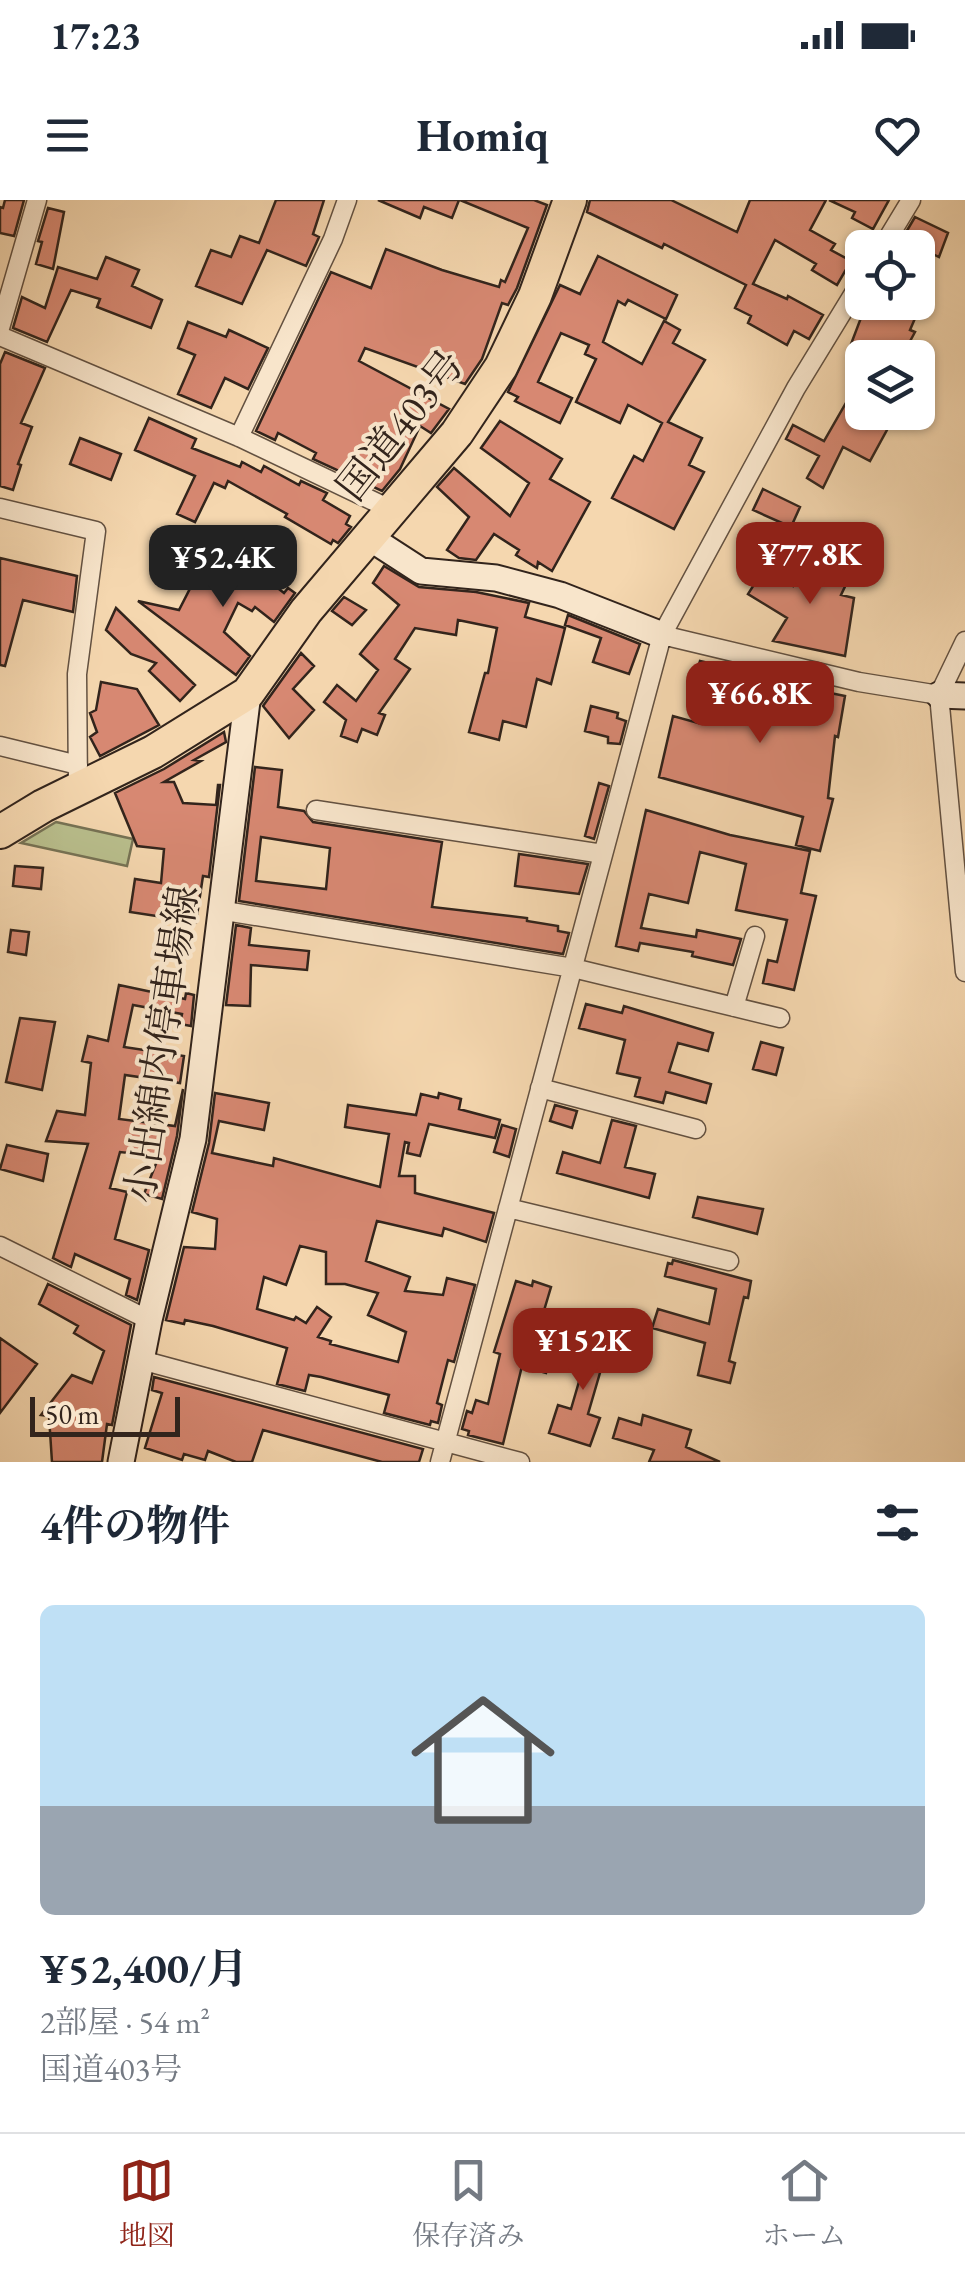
<!DOCTYPE html>
<html lang="ja">
<meta charset="utf-8">
<style>
body{margin:0;font-family:"EB Garamond","Noto Serif JP",serif;background:#f6f6f7;color:#1f2937;height:100vh;display:flex;flex-direction:column;font-size:38px;white-space:nowrap}
*{box-sizing:border-box;margin:0}
p{font-size:32px;color:#747a83}
.icon{flex:none;width:55px;height:55px;fill:none;stroke:currentColor;stroke-width:2;stroke-linecap:round;stroke-linejoin:round}
.map{position:relative;height:1262px;overflow:hidden}
.details{display:flex;flex-direction:column;background:#fff;flex:1}
.details>*{flex:none}
.tools{position:absolute;left:845px;top:30px;display:grid;gap:20px}
.tools a{display:grid;place-items:center;width:90px;height:90px;border-radius:15px;background:#fff;box-shadow:0 2px 8px #0004;font-size:50px}
.scale{position:absolute;left:30px;bottom:25px;width:150px;box-sizing:border-box;padding-left:10px;border:5px solid #32241c;border-top:0;font-size:28px;line-height:35px;white-space:nowrap;color:#32241c;-webkit-text-stroke:8px #f8e5cb;paint-order:stroke}
.price{position:absolute;translate:-50% -85px;padding:0 22px;border-radius:20px;background:#8f2418;color:#fff;font-size:32px;line-height:65px;filter:drop-shadow(0 2px 5px #0008)}
.price::after{content:'';position:absolute;left:50%;top:60px;width:30px;height:22px;margin-left:-15px;background:inherit;clip-path:polygon(0 0,100% 0,50% 100%)}
.price.current{background:#222;color:#fff}
ul{padding:0;list-style:none}
li{display:grid;align-content:center;gap:20px;height:530px;padding:0 40px}
li+li{border-top:2px solid #e0e1e3}
li span{display:grid;place-items:center;height:310px;border-radius:15px;color:#555}
li>.icon{margin-inline-start:auto}
span .icon{width:180px;height:180px;fill:#fffc;stroke-width:1}
li b{font-size:42px}
h2{display:flex;justify-content:space-between;align-items:center;height:120px;padding:0 40px;font-size:42px}
.status{display:flex;justify-content:space-between;align-items:center;height:70px;padding:0 50px;background:#fff;direction:ltr}
.status svg{height:28px;fill:currentColor}
header{display:flex;justify-content:space-between;align-items:center;height:130px;padding:0 40px;background:#fff;font-size:45px;font-weight:700}
.tab-bar{display:flex;justify-content:space-around;align-items:center;height:140px;border-top:2px solid #e0e1e3;background:#fff;font-size:28px;color:#747a83}
.tab-bar a{display:grid;justify-items:center;gap:5px}
.tab-bar .current{color:#8f2418}
.map>svg:first-child{display:block}
</style>
<div class="status"><b>17:23</b><svg viewBox="0 0 49 12"><path d="M0 12V9h3v3zM5 12V6h3v6zM10 12V3h3v9zM15 12V0h3v12zM26 1h20v11H26zM47 4h2v5h-2z"/></svg></div>
<header><svg class="icon" aria-label="menu" viewBox="0 0 24 24"><path d="M4 6h16M4 12h16M4 18h16"/></svg>Homiq<svg class="icon" aria-label="heart" viewBox="0 0 24 24"><path d="M12 20l-8-8c-3-5 5-10 8-4 3-6 11-1 8 4z"/></svg></header>
<div class="map">
<svg width="965" height="1262" viewBox="0 0 965 1262">
<rect width="100%" height="100%" fill="#f5d7af"/>
<filter id="stains"><feTurbulence type="fractalNoise" baseFrequency=".002" numOctaves="4"/><feColorMatrix values="0 0 0 0 .2 0 0 0 0 .09 0 0 0 0 .02 0 0 0 .5 -.17"/></filter>
<radialGradient id="worn" r=".72"><stop offset=".6" stop-color="#630" stop-opacity="0"/><stop offset="1" stop-color="#630" stop-opacity=".3"/></radialGradient>
<path fill="#b9bf8d" stroke="#767254" stroke-width="2.5" d="M 56,622 L 133,639 L 127,666 L 21,643 Z"/>
<path fill="#d78872" stroke="#32241c" stroke-width="2.5" fill-rule="evenodd" d="M 5,0 L 24,0 L 14,36 L 0,33 L 0,7 L 3,8 Z
M 276,0 L 324,0 L 313,34 L 319,37 L 306,66 L 267,50 L 242,104 L 196,86 L 211,50 L 231,57 L 240,36 L 259,43 Z
M 378,0 L 459,0 L 452,18 L 424,7 L 420,18 Z
M 460,0 L 534,0 L 547,5 L 517,88 L 508,105 L 502,103 L 482,159 L 465,184 L 365,148 L 359,161 L 449,209 L 431,233 L 420,226 L 400,269 L 382,291 L 313,259 L 316,253 L 278,233 L 275,240 L 256,231 L 331,72 L 371,88 L 386,49 L 442,70 L 499,87 L 501,80 L 505,82 L 528,28 Z
M 590,0 L 671,0 L 737,32 L 750,0 L 826,0 L 810,30 L 835,44 L 831,50 L 851,61 L 837,85 L 812,70 L 816,64 L 775,40 L 753,84 L 787,99 L 788,96 L 823,115 L 809,139 L 794,131 L 787,145 L 748,123 L 751,116 L 735,108 L 746,85 L 664,44 L 662,48 L 587,12 Z
M 829,0 L 889,0 L 873,29 L 852,18 L 855,12 Z
M 48,8 L 64,12 L 53,69 L 36,64 L 42,42 L 38,41 Z
M 915,17 L 948,33 L 939,57 L 902,39 Z
M 598,56 L 677,95 L 666,119 L 628,100 L 625,105 L 618,101 L 603,142 L 642,164 L 664,121 L 680,130 L 673,143 L 705,160 L 668,222 L 702,238 L 689,265 L 704,272 L 674,329 L 612,298 L 634,256 L 643,261 L 662,223 L 628,205 L 620,223 L 576,202 L 596,159 L 585,154 L 589,145 L 561,133 L 538,182 L 572,198 L 560,223 L 515,201 L 518,197 L 508,192 L 560,85 L 580,94 Z
M 106,57 L 139,70 L 132,86 L 162,100 L 151,128 L 97,107 L 100,99 L 71,90 L 47,142 L 13,128 L 22,97 L 45,108 L 58,67 L 97,79 Z
M 867,102 L 922,102 L 910,130 L 915,132 L 901,158 L 880,158 L 851,144 Z
M 188,122 L 226,137 L 229,130 L 268,148 L 248,189 L 225,178 L 211,208 L 178,194 L 195,155 L 178,148 Z
M 5,152 L 45,168 L 21,223 L 32,227 L 18,264 L 21,265 L 13,290 L 0,286 L 0,164 Z
M 862,175 L 862,212 L 883,212 L 894,217 L 870,261 L 843,247 L 823,288 L 807,278 L 819,256 L 786,239 L 793,225 L 824,241 Z
M 149,218 L 196,239 L 192,248 L 240,267 L 242,262 L 261,272 L 264,266 L 299,285 L 301,281 L 327,293 L 323,300 L 350,316 L 346,324 L 351,327 L 338,343 L 333,340 L 331,344 L 285,317 L 287,314 L 228,281 L 225,288 L 214,283 L 195,322 L 177,314 L 195,276 L 135,250 Z
M 500,221 L 562,259 L 550,279 L 590,302 L 552,371 L 538,362 L 537,368 L 516,355 L 519,350 L 494,334 L 476,360 L 459,358 L 447,350 L 469,317 L 437,287 L 454,268 L 510,316 L 529,283 L 481,248 Z
M 80,238 L 121,254 L 111,280 L 70,264 Z
M 763,289 L 800,307 L 791,327 L 753,310 Z
M 807,356 L 850,376 L 841,395 L 854,398 L 845,456 L 773,441 L 787,418 L 748,394 L 764,369 L 793,386 Z
M 229,357 L 251,367 L 284,393 L 288,388 L 295,393 L 274,422 L 255,407 L 252,411 L 238,403 L 224,432 L 250,456 L 236,475 L 138,401 L 179,410 L 199,371 L 218,381 Z
M 0,358 L 77,376 L 73,412 L 23,400 L 5,466 L 0,465 Z
M 384,366 L 419,387 L 476,392 L 529,403 L 525,417 L 565,428 L 551,484 L 537,479 L 526,527 L 503,521 L 499,540 L 469,532 L 485,473 L 488,473 L 497,428 L 458,420 L 456,435 L 415,428 L 395,459 L 410,469 L 379,513 L 385,515 L 377,535 L 362,529 L 357,542 L 341,536 L 346,520 L 324,502 L 337,485 L 356,501 L 378,470 L 360,454 L 399,405 L 373,383 Z
M 344,397 L 366,410 L 352,425 L 332,411 Z
M 116,408 L 195,485 L 180,501 L 149,471 L 156,463 L 131,454 L 106,430 Z
M 568,415 L 640,444 L 629,474 L 593,462 L 601,438 L 565,425 Z
M 301,453 L 314,466 L 293,489 L 314,510 L 289,538 L 263,506 Z
M 700,461 L 734,469 L 733,473 L 845,496 L 838,537 L 835,536 L 828,598 L 833,599 L 820,651 L 796,645 L 803,617 L 659,577 L 673,516 L 698,523 L 704,488 L 693,485 Z
M 101,482 L 137,489 L 159,525 L 100,556 L 90,537 L 97,532 L 90,513 L 96,510 Z
M 591,506 L 618,513 L 617,518 L 626,521 L 620,544 L 608,543 L 608,537 L 585,531 Z
M 224,532 L 226,542 L 194,560 L 201,561 L 164,582 L 174,582 L 183,603 L 216,605 L 218,585 L 220,585 L 209,677 L 203,676 L 196,722 L 130,712 L 135,679 L 161,683 L 164,649 L 137,646 L 115,593 L 164,569 Z
M 255,567 L 282,570 L 278,607 L 304,611 L 313,622 L 442,642 L 432,707 L 527,718 L 527,721 L 558,726 L 558,731 L 569,733 L 563,754 L 239,701 ZM 261,637 L 330,648 L 326,689 L 256,681 Z
M 599,583 L 609,586 L 594,639 L 585,636 Z
M 646,610 L 730,635 L 810,651 L 801,693 L 816,696 L 794,790 L 763,783 L 768,760 L 777,762 L 787,720 L 736,710 L 746,664 L 700,652 L 688,703 L 649,694 L 641,728 L 696,737 L 697,730 L 741,739 L 733,765 L 692,756 L 693,752 L 640,743 L 638,751 L 616,746 Z
M 519,654 L 588,664 L 579,694 L 515,686 Z
M 15,666 L 43,668 L 41,689 L 13,686 Z
M 236,725 L 251,728 L 249,745 L 309,751 L 307,770 L 251,765 L 250,806 L 226,805 Z
M 11,730 L 29,732 L 26,755 L 8,752 Z
M 119,785 L 185,799 L 186,793 L 194,795 L 191,826 L 180,824 L 182,814 L 133,805 L 124,847 L 184,856 L 180,883 L 125,875 L 119,919 L 175,926 L 183,889 L 177,936 L 162,999 L 144,994 L 159,956 L 120,952 L 110,988 L 127,992 L 115,1039 L 149,1050 L 137,1100 L 126,1095 L 130,1079 L 75,1054 L 71,1067 L 53,1058 L 88,944 L 46,941 L 57,911 L 85,915 L 91,863 L 82,861 L 88,836 L 108,841 Z
M 586,804 L 622,813 L 624,806 L 713,833 L 708,851 L 678,843 L 669,872 L 711,884 L 706,903 L 666,892 L 663,903 L 635,896 L 640,878 L 617,873 L 625,840 L 579,828 Z
M 20,818 L 55,822 L 42,890 L 6,882 Z
M 761,842 L 783,848 L 776,875 L 753,869 Z
M 215,893 L 269,903 L 264,930 L 219,921 L 212,953 L 273,966 L 274,958 L 380,987 L 389,934 L 345,927 L 348,905 L 416,915 L 421,894 L 438,898 L 439,893 L 461,899 L 459,909 L 500,920 L 495,938 L 429,924 L 420,956 L 407,953 L 409,943 L 405,942 L 399,976 L 415,976 L 415,993 L 494,1013 L 486,1042 L 444,1028 L 442,1036 L 377,1021 L 366,1061 L 410,1077 L 405,1091 L 443,1095 L 447,1078 L 475,1085 L 454,1162 L 448,1160 L 437,1203 L 442,1205 L 438,1223 L 431,1221 L 430,1225 L 384,1213 L 389,1195 L 321,1177 L 309,1175 L 305,1191 L 277,1184 L 287,1148 L 213,1126 L 185,1120 L 184,1124 L 166,1120 L 184,1047 L 215,1049 L 217,1019 L 192,1012 L 209,943 ZM 300,1046 L 326,1052 L 326,1084 L 345,1084 L 378,1093 L 368,1115 L 406,1132 L 398,1162 L 330,1144 L 331,1141 L 318,1137 L 331,1117 L 317,1107 L 306,1123 L 296,1117 L 294,1120 L 257,1109 L 264,1077 L 286,1085 Z
M 555,905 L 577,911 L 572,928 L 550,921 Z
M 612,920 L 636,926 L 625,967 L 655,974 L 649,998 L 557,973 L 563,952 L 600,963 Z
M 502,925 L 516,929 L 509,957 L 494,952 Z
M 7,945 L 48,954 L 43,981 L 0,969 Z
M 698,997 L 763,1009 L 757,1034 L 693,1017 Z
M 673,1060 L 751,1081 L 748,1098 L 744,1097 L 729,1161 L 735,1163 L 730,1183 L 698,1175 L 705,1143 L 652,1128 L 658,1109 L 709,1124 L 716,1089 L 665,1076 L 668,1063 L 672,1064 Z
M 516,1081 L 532,1086 L 533,1081 L 551,1087 L 534,1144 L 553,1149 L 546,1173 L 522,1166 L 503,1244 L 468,1235 L 469,1231 L 462,1229 L 467,1211 L 472,1213 L 476,1200 L 488,1204 L 500,1154 L 494,1152 Z
M 48,1084 L 131,1125 L 112,1225 L 107,1224 L 102,1262 L 52,1262 L 49,1216 L 41,1215 L 72,1175 L 92,1183 L 104,1151 L 74,1133 L 78,1126 L 39,1104 Z
M 575,1136 L 616,1147 L 610,1168 L 602,1166 L 588,1214 L 600,1218 L 590,1246 L 549,1233 L 558,1205 L 571,1209 L 585,1161 L 570,1157 Z
M 0,1138 L 37,1164 L 0,1213 Z
M 154,1177 L 423,1249 L 419,1262 L 382,1262 L 263,1230 L 252,1262 L 236,1262 L 208,1251 L 205,1260 L 184,1254 L 182,1260 L 145,1248 L 162,1193 L 152,1190 Z
M 643,1215 L 691,1230 L 686,1247 L 720,1262 L 649,1262 L 654,1250 L 613,1238 L 619,1218 L 641,1225 Z"/>
<g fill="none" stroke-linecap="round" stroke-linejoin="round">
<defs>
<path id="street" d="M 882,48 L 911,0
M 0,128 L 37,0
M 0,136 L 239,237 L 390,309
M 239,237 L 333,39 L 347,0
M 0,308 L 96,331 L 77,474 L 78,589
M 662,435 L 859,482 L 939,495
M 965,441 L 939,495 L 965,772
M 0,546 L 78,565
M 316,610 L 603,654
M 219,710 L 573,768 L 780,818
M 734,807 L 755,736
M 540,888 L 696,929
M 508,1008 L 729,1061
M 0,1046 L 149,1120
M 141,1160 L 520,1262
M 440,1262 L 662,435 L 796,188 L 862,80"/>
<path id="secondary" d="M 367,336 L 421,371 L 496,378 L 560,395 L 662,435
M 939,495 L 965,496
M 121,1262 L 149,1120 L 193,939 L 248,493"/>
<path id="highway" d="M 0,632 L 43,606 L 153,552 L 248,493 L 306,411 L 457,233 L 501,167 L 535,96 L 570,0"/>
</defs>
<use href="#street" stroke="#635141" stroke-width="21"/>
<use href="#secondary" stroke="#32241c" stroke-width="29"/>
<use href="#highway" stroke="#32241c" stroke-width="36"/>
<use href="#street" stroke="#f8e5cb" stroke-width="18"/>
<use href="#secondary" stroke="#f8e5cb" stroke-width="25"/>
<use href="#highway" stroke="#f5d7af" stroke-width="32"/>
</g>
<g text-anchor="middle" stroke-width="8" stroke-linejoin="round" paint-order="stroke">
<g font-size="40" fill="#32241c" stroke="#f8e5cb">
<text transform="translate(400 225) rotate(-52)" y="14">国道403号</text>
<text transform="translate(161 844) rotate(-82)" y="14">小出綿内停車場線</text>
</g>
</g>
<rect width="100%" height="100%" filter="url(#stains)"/>
<rect width="100%" height="100%" fill="url(#worn)"/>
</svg>
<div class="tools">
<a><svg class="icon" aria-label="locate" viewBox="0 0 24 24"><circle cx="12" cy="12" r="6"/><path d="M12 2v4M12 18v4M2 12h4M18 12h4"/></svg></a>
<a><svg class="icon" aria-label="layers" viewBox="0 0 24 24"><path d="M12 4l9 5-9 5-9-5zM3 14l9 5 9-5"/></svg></a>
</div>
<div class="scale">50 m</div>
<b class="price" style="left:810px;top:407px">¥77.8K</b>
<b class="price current" style="left:223px;top:410px">¥52.4K</b>
<b class="price" style="left:760px;top:546px">¥66.8K</b>
<b class="price" style="left:583px;top:1193px">¥152K</b>
</div>
<section class="details">
<h2>4件の物件<svg class="icon" aria-label="filters" viewBox="0 0 24 24"><path d="M4 7h16M4 17h16"/><circle cx="9" cy="7" r="2"/><circle cx="15" cy="17" r="2"/></svg></h2>
<ul>
<li><span style="background:linear-gradient(#bfe0f5 65%,#9aa5b1 0)"><svg class="icon" aria-label="home" viewBox="0 0 24 24"><path d="M3 11l9-7 9 7M6 9v11h12V9"/></svg></span><div><b>¥52,400/月</b><p>2部屋 · 54 m²</p><p>国道403号</p></div></li>
</ul>
</section>
<nav class="tab-bar">
<a class="current"><svg class="icon" aria-label="map" viewBox="0 0 24 24"><path d="M3 6l6-2 6 2 6-2v14l-6 2-6-2-6 2zM9 4v14M15 6v14"/></svg>地図</a>
<a><svg class="icon" aria-label="saved" viewBox="0 0 24 24"><path d="M7 4h10v16l-5-4-5 4z"/></svg>保存済み</a>
<a><svg class="icon" aria-label="home" viewBox="0 0 24 24"><path d="M3 11l9-7 9 7M6 9v11h12V9"/></svg>ホーム</a>
</nav>
